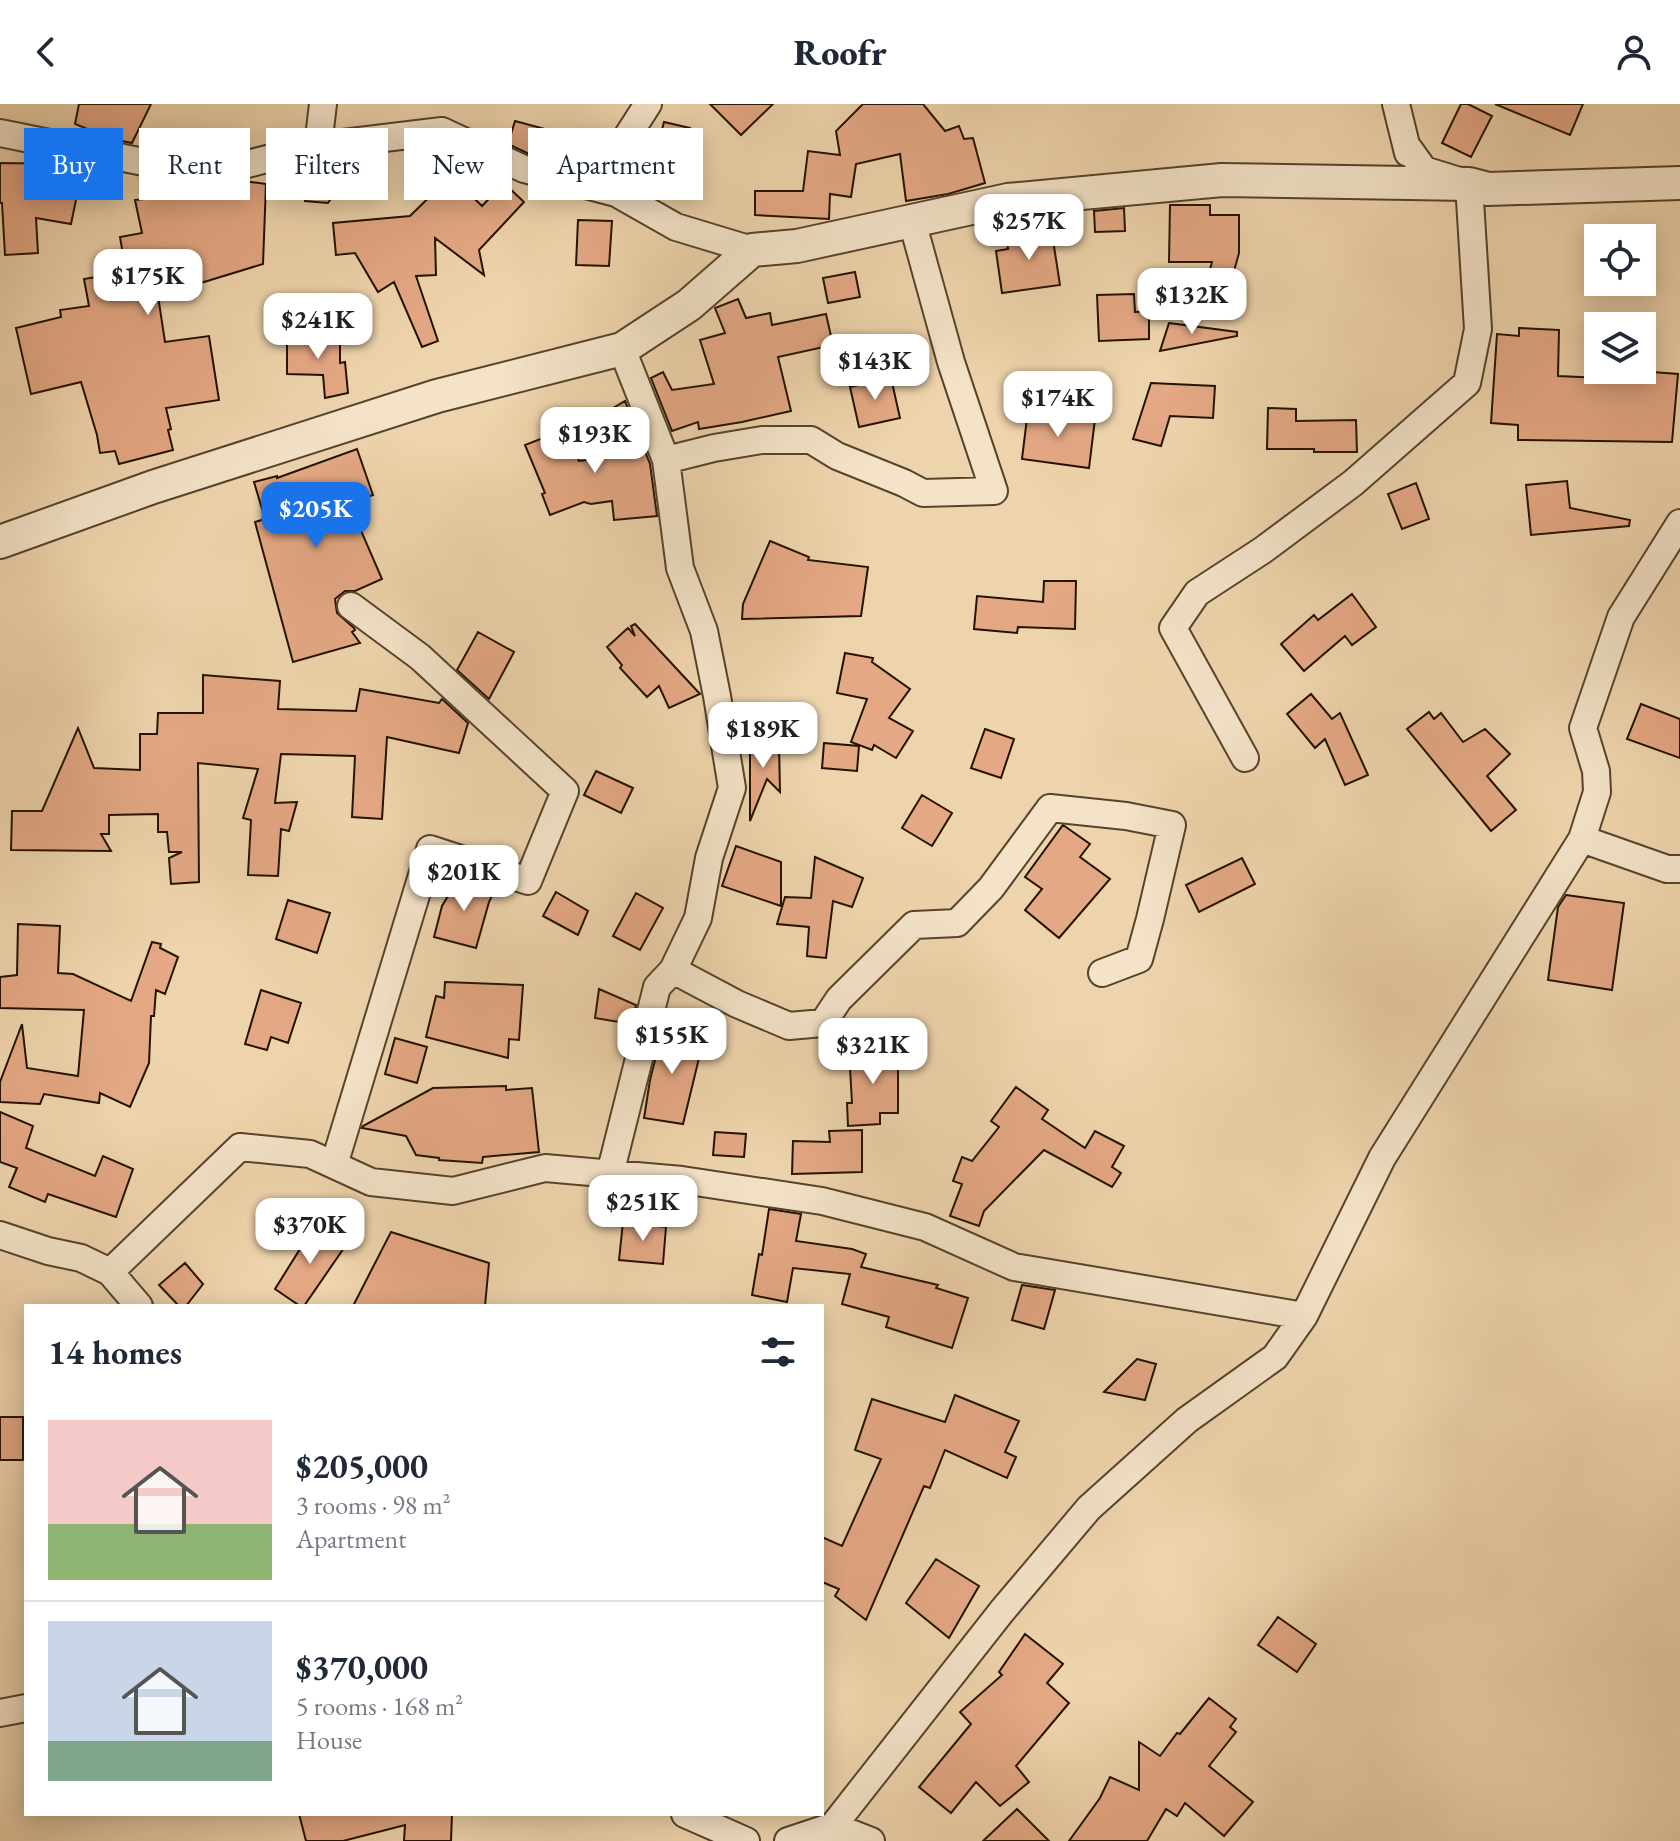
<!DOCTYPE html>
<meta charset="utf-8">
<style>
body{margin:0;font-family:"EB Garamond",serif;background:#f2f2f3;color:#1f2937;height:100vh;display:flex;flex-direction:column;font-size:30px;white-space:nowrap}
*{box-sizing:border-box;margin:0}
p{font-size:26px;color:#747a83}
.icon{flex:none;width:44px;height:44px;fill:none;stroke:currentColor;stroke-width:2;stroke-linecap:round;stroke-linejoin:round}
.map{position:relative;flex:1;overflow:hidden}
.details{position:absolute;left:24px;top:1200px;width:800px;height:512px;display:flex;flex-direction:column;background:#fff;border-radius:0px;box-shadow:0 4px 20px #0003}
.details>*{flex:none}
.banner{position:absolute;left:24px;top:24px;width:800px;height:72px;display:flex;gap:16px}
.buttons{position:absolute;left:1584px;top:120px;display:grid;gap:16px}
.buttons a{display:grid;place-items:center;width:72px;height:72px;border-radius:0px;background:#fff;box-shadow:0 4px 20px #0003;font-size:40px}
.price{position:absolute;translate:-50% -68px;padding:0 18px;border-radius:16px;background:#fff;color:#222;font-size:26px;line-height:52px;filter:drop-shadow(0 2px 4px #0008)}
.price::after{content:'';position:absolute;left:50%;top:48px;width:24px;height:18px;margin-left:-12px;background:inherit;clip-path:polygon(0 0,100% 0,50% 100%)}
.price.selected{background:#1a73e8;color:#fff}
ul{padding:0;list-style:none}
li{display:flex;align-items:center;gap:24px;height:200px;padding:0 24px}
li+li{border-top:2px solid #e0e1e3}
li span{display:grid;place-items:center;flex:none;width:224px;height:160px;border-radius:0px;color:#555}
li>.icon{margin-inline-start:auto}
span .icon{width:96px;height:96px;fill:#fffc;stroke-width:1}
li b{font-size:34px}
h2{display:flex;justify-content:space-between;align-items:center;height:96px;padding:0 24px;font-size:34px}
.chip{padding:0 28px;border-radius:0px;background:#fff;box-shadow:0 4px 20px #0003;font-size:28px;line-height:72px}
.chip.selected{background:#1a73e8;color:#fff}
header{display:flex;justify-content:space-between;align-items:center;height:104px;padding:0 24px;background:#fff;font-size:36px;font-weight:800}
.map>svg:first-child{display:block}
</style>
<header><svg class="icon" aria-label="back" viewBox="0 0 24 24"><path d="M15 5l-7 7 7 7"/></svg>Roofr<svg class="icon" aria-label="person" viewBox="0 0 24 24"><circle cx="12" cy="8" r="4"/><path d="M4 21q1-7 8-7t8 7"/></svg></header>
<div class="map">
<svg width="1680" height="1737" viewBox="0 0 1680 1737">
<rect width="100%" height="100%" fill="#eed4ac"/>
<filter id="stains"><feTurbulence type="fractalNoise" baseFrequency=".0025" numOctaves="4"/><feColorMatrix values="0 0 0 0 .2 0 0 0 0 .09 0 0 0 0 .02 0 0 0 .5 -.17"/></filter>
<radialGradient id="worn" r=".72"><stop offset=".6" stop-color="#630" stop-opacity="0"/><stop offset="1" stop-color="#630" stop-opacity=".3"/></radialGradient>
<path fill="#e4a884" stroke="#231301" stroke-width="2" d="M 79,0 L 151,0 L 132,39 L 112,35 L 75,20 Z
M 710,0 L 773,0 L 741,31 Z
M 863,0 L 923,0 L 945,27 L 959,22 L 964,35 L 973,34 L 985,79 L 948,90 L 906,97 L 900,50 L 856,60 L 851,93 L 830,90 L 829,115 L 755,111 L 755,87 L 803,87 L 808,47 L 840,51 L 836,27 Z
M 1461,0 L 1468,0 L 1492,12 L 1471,53 L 1442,39 Z
M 1495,0 L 1583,0 L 1570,31 Z
M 515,17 L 556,28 L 549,55 L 529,50 L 508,40 Z
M 664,18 L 690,24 L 677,78 L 671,85 L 661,89 L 653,77 L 653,60 Z
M 359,53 L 328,99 L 305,97 L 308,67 L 319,68 L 347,55 Z
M 0,59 L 73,60 L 83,62 L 71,120 L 36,114 L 38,149 L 5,151 L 2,99 L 0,99 Z
M 451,72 L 482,102 L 504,79 L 524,98 L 479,146 L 484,171 L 435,134 L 436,171 L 416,172 L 438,237 L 422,243 L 394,178 L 378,188 L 355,149 L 336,151 L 333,119 L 410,112 Z
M 146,75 L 180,82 L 179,86 L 243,90 L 244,77 L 266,80 L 263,160 L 158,192 L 165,238 L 209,232 L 219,296 L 166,304 L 171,325 L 168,326 L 173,346 L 119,360 L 115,347 L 100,349 L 97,331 L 81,278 L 31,290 L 16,224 L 61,213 L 60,206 L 89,202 L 84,175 L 126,168 L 120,133 L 142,129 L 135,96 L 143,95 Z
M 1170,101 L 1210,101 L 1210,111 L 1239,111 L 1239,149 L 1225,200 L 1202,194 L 1212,158 L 1169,158 Z
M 1124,104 L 1125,127 L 1095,128 L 1094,107 Z
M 578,116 L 612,117 L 609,162 L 576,161 Z
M 1051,123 L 1060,181 L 1002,189 L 996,147 L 1008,145 L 1007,138 L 1025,135 L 1024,127 Z
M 855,168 L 860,193 L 828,199 L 823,174 Z
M 1134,190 L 1135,208 L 1149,207 L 1149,235 L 1099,237 L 1097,191 Z
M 738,195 L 746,214 L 770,209 L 772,221 L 826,210 L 833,241 L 778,253 L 791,307 L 742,318 L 699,325 L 698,318 L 672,327 L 651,274 L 663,268 L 672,286 L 714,280 L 700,236 L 725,229 L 715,204 Z
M 1169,219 L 1237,228 L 1237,232 L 1160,247 Z
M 1519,224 L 1559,226 L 1558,272 L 1626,275 L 1627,266 L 1678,270 L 1672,338 L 1518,336 L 1518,321 L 1491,319 L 1497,230 L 1519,232 Z
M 287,231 L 340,233 L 340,259 L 345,258 L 348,289 L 325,294 L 323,271 L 287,270 Z
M 891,274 L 900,314 L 859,323 L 850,283 Z
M 1151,279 L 1215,282 L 1213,314 L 1170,312 L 1161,342 L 1133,335 Z
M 625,297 L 650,360 L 657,412 L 614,416 L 612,397 L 591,400 L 584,398 L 550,411 L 542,390 L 545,389 L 525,341 L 566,325 L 579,357 L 638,350 L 613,304 Z
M 1268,304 L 1296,305 L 1296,317 L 1356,316 L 1357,348 L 1314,348 L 1314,345 L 1267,345 Z
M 1028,306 L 1095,315 L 1089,364 L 1022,355 Z
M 357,345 L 373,391 L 349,399 L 382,475 L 355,487 L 345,487 L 335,495 L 337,509 L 354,524 L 355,526 L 352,528 L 360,539 L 293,558 L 255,418 L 265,415 L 254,378 L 277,372 L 277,374 Z
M 1567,377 L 1570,404 L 1630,416 L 1629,422 L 1531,431 L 1526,381 Z
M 1416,379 L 1429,415 L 1402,425 L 1388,390 Z
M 770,437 L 809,453 L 808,456 L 868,463 L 861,512 L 742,515 L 743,500 Z
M 1044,477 L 1076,477 L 1075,525 L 1018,523 L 1017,529 L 974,525 L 977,492 L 1043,498 Z
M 1352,490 L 1376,523 L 1352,541 L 1345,532 L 1304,567 L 1281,540 L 1314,511 L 1318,516 Z
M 635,520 L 700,590 L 669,604 L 659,582 L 647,593 L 620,564 L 622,561 L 607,543 L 628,524 L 635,532 L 631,522 Z
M 478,528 L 514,548 L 489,595 L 457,566 Z
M 845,549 L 873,554 L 872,558 L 910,585 L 889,614 L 913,627 L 896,654 L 874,641 L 872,646 L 851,638 L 867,595 L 837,589 Z
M 203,571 L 280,577 L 278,605 L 356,607 L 360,585 L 439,599 L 442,595 L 468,619 L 459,649 L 387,633 L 382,715 L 352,713 L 355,652 L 281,650 L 275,699 L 297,698 L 289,727 L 281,725 L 278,772 L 248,771 L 251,716 L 243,714 L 258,665 L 198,659 L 199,778 L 171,780 L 169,754 L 182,748 L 169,748 L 167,728 L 158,728 L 158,710 L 109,711 L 109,730 L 101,730 L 111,747 L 11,746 L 12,707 L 42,707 L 78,624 L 94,664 L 140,666 L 140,630 L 157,630 L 158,609 L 203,609 Z
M 1311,590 L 1332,615 L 1340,609 L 1368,671 L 1345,681 L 1325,635 L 1315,644 L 1287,610 Z
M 1641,600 L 1680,615 L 1680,654 L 1627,635 Z
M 1429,608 L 1434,615 L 1441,609 L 1463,638 L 1485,625 L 1510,650 L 1487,672 L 1516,706 L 1491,727 L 1407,625 Z
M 985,625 L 1014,635 L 1001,674 L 971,664 Z
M 824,639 L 859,642 L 857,667 L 822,664 Z
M 750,640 L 779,640 L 780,688 L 767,675 L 750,717 Z
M 596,667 L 633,684 L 621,709 L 584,691 Z
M 922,691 L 952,709 L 932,742 L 902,724 Z
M 1063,721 L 1090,740 L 1080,753 L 1110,775 L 1059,834 L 1025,806 L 1042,785 L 1025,773 Z
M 736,742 L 781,758 L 781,802 L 722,782 Z
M 815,753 L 863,774 L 852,803 L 833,797 L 826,854 L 807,852 L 809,823 L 777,820 L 785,793 L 811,794 Z
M 1242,754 L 1255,780 L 1199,808 L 1186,781 Z
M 460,772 L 481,779 L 495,786 L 489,798 L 476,844 L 434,833 L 442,802 Z
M 556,788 L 588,807 L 578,831 L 543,812 Z
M 636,789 L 663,804 L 640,846 L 613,832 Z
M 1566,791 L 1624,799 L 1612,886 L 1548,876 L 1558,803 Z
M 288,796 L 330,809 L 317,849 L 276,835 Z
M 18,820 L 60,822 L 58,869 L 73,870 L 131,897 L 152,838 L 161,840 L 160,844 L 178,853 L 165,890 L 156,886 L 154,912 L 151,912 L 149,959 L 130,1003 L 100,989 L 99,999 L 44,990 L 40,1000 L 0,998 L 0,978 L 22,920 L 27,964 L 78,972 L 84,906 L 0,904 L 0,873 L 17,871 Z
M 445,878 L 523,881 L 519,936 L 509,935 L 508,954 L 426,933 L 436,892 L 444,894 Z
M 599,885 L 636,901 L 631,920 L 595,914 Z
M 261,886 L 301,899 L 288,939 L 271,933 L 267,946 L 245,940 Z
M 666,913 L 678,918 L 676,924 L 691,927 L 687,947 L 700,950 L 683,1020 L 644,1014 L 650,976 Z
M 395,934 L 427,943 L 417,979 L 385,970 Z
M 849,946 L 898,946 L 898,1009 L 880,1009 L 880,1020 L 848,1022 L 847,999 L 852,999 Z
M 506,982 L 506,986 L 532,984 L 539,1048 L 483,1053 L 482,1059 L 439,1056 L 439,1054 L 416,1051 L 406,1032 L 362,1024 L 363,1022 L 433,984 Z
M 1016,983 L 1048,1006 L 1042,1015 L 1085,1044 L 1095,1027 L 1124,1042 L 1112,1063 L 1121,1069 L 1112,1083 L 1044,1046 L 984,1107 L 979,1122 L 950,1112 L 962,1080 L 953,1077 L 962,1053 L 972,1057 L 999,1023 L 991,1017 Z
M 0,1008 L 33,1022 L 26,1044 L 95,1072 L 103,1052 L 133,1065 L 116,1113 L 48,1090 L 45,1098 L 9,1083 L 17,1064 L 0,1058 Z
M 862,1026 L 862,1068 L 792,1070 L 793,1037 L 830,1038 L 829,1027 Z
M 715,1028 L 746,1030 L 744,1053 L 713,1051 Z
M 769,1105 L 801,1110 L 796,1137 L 852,1145 L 866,1150 L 861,1163 L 938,1181 L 936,1184 L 968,1194 L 952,1244 L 886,1223 L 889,1213 L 842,1200 L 850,1170 L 793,1164 L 787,1198 L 752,1191 L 759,1150 L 762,1151 Z
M 623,1118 L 666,1123 L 663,1160 L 619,1156 Z
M 315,1121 L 346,1141 L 304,1202 L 300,1202 L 275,1185 Z
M 391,1128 L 489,1159 L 485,1202 L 353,1202 Z
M 185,1159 L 203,1180 L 186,1202 L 179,1202 L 159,1181 Z
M 1022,1181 L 1055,1186 L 1044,1225 L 1012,1216 Z
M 1137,1255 L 1156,1260 L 1145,1296 L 1104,1288 Z
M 955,1291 L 1019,1317 L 1005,1348 L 1016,1353 L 1007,1374 L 945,1346 L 930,1384 L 924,1382 L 866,1516 L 835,1492 L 839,1485 L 822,1478 L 822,1433 L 842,1442 L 881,1355 L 855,1346 L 872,1295 L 945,1318 Z
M 0,1313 L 23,1313 L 23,1356 L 0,1356 Z
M 936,1455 L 979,1482 L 949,1534 L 906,1499 Z
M 1278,1513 L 1316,1540 L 1297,1568 L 1258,1541 Z
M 1025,1530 L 1063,1560 L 1047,1579 L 1069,1599 L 1016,1662 L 1029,1678 L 1000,1702 L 976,1678 L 951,1709 L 919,1683 L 971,1620 L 960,1608 L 1002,1571 L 999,1568 Z
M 1209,1594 L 1236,1615 L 1230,1623 L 1236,1628 L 1209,1662 L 1253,1698 L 1224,1732 L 1185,1699 L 1177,1712 L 1166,1705 L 1147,1737 L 1069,1737 L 1100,1694 L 1110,1673 L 1139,1686 L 1139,1638 L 1160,1652 L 1177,1629 L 1180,1630 Z
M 1017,1705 L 1049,1737 L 983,1737 Z
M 299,1710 L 452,1710 L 451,1737 L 404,1737 L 405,1721 L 343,1737 L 306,1737 Z"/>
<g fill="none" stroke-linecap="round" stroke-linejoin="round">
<defs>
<path id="minor" d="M 0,29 L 188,67 L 220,67 L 318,42 L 442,27 L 524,65 L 616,89 L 676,123 L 752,146
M 318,42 L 323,0
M 616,89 L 621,42 L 648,0
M 666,356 L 714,344 L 762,336 L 811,336 L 837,352 L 904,379 L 923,389 L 994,387 L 951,258 L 912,117
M 1245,654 L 1173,524 L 1197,489 L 1263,446 L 1353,379 L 1467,279 L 1478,225 L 1469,80 L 1424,66 L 1409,45 L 1408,49 L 1396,0
M 1582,735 L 1667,765 L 1680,765
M 673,866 L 737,900 L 789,922 L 823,919 L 839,895 L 914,821 L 957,819 L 991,784 L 1050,704 L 1126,712 L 1172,721 L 1150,815 L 1139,855 L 1102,869
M 334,1061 L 430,745 L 528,777 L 565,687 L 420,553 L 351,502
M 610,1070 L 657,883 L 673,866 L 698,814 L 709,754 L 732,684 L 717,592 L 704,527 L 680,464 L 666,356 L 622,245
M 0,1131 L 48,1147 L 81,1154 L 110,1168 L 139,1202
M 110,1168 L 240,1043 L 310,1050 L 371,1078 L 453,1087 L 545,1064 L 682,1076 L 822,1097 L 925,1123 L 1014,1163 L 1304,1212
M 0,1609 L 26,1604
M 685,1710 L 746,1737
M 788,1737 L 833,1722 L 871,1737
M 813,1737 L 833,1722 L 1002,1507 L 1089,1404 L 1187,1316 L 1275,1253 L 1304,1212 L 1382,1054 L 1582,735 L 1597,688 L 1596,667 L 1583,624 L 1621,513 L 1680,419"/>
<path id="tertiary" d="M 0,438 L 153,383 L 437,292 L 622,245 L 689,201 L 752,146 L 797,142 L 1008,96 L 1222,76 L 1469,80 L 1488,85 L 1680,79"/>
</defs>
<use href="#minor" stroke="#56432c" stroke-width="30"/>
<use href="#tertiary" stroke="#56432c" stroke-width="36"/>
<use href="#minor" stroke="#f4e3c9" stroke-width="26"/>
<use href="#tertiary" stroke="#f4e3c9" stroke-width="32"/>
</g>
<rect width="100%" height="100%" filter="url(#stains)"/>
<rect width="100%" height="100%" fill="url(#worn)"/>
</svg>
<div class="buttons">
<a><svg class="icon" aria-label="locate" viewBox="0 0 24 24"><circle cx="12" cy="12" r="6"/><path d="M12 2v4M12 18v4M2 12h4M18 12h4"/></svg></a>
<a><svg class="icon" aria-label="layers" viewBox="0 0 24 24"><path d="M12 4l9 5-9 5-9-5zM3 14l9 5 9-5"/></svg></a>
</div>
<b class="price" style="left:1029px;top:158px">$257K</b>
<b class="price" style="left:148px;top:213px">$175K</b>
<b class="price" style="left:1192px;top:232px">$132K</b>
<b class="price" style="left:318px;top:257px">$241K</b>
<b class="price" style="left:875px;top:298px">$143K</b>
<b class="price" style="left:1058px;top:335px">$174K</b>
<b class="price" style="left:595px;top:371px">$193K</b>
<b class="price selected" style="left:316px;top:446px">$205K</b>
<b class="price" style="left:763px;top:666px">$189K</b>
<b class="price" style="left:464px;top:809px">$201K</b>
<b class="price" style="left:672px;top:972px">$155K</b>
<b class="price" style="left:873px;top:982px">$321K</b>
<b class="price" style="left:643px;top:1139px">$251K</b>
<b class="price" style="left:310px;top:1162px">$370K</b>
<div class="banner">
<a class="chip selected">Buy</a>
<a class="chip">Rent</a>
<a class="chip">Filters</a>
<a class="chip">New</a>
<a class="chip">Apartment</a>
</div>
<section class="details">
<h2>14 homes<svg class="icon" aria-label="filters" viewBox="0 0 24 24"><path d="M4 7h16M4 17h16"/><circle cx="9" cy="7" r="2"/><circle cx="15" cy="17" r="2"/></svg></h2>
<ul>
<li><span style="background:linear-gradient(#f6c9c9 65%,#8fb573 0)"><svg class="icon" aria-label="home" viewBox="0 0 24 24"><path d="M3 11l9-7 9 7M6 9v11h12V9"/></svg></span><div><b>$205,000</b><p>3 rooms · 98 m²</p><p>Apartment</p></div></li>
<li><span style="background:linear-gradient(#c9d6e8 75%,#7fa58c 0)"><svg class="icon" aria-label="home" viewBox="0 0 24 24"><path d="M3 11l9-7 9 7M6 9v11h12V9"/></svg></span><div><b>$370,000</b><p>5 rooms · 168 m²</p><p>House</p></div></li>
</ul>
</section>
</div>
